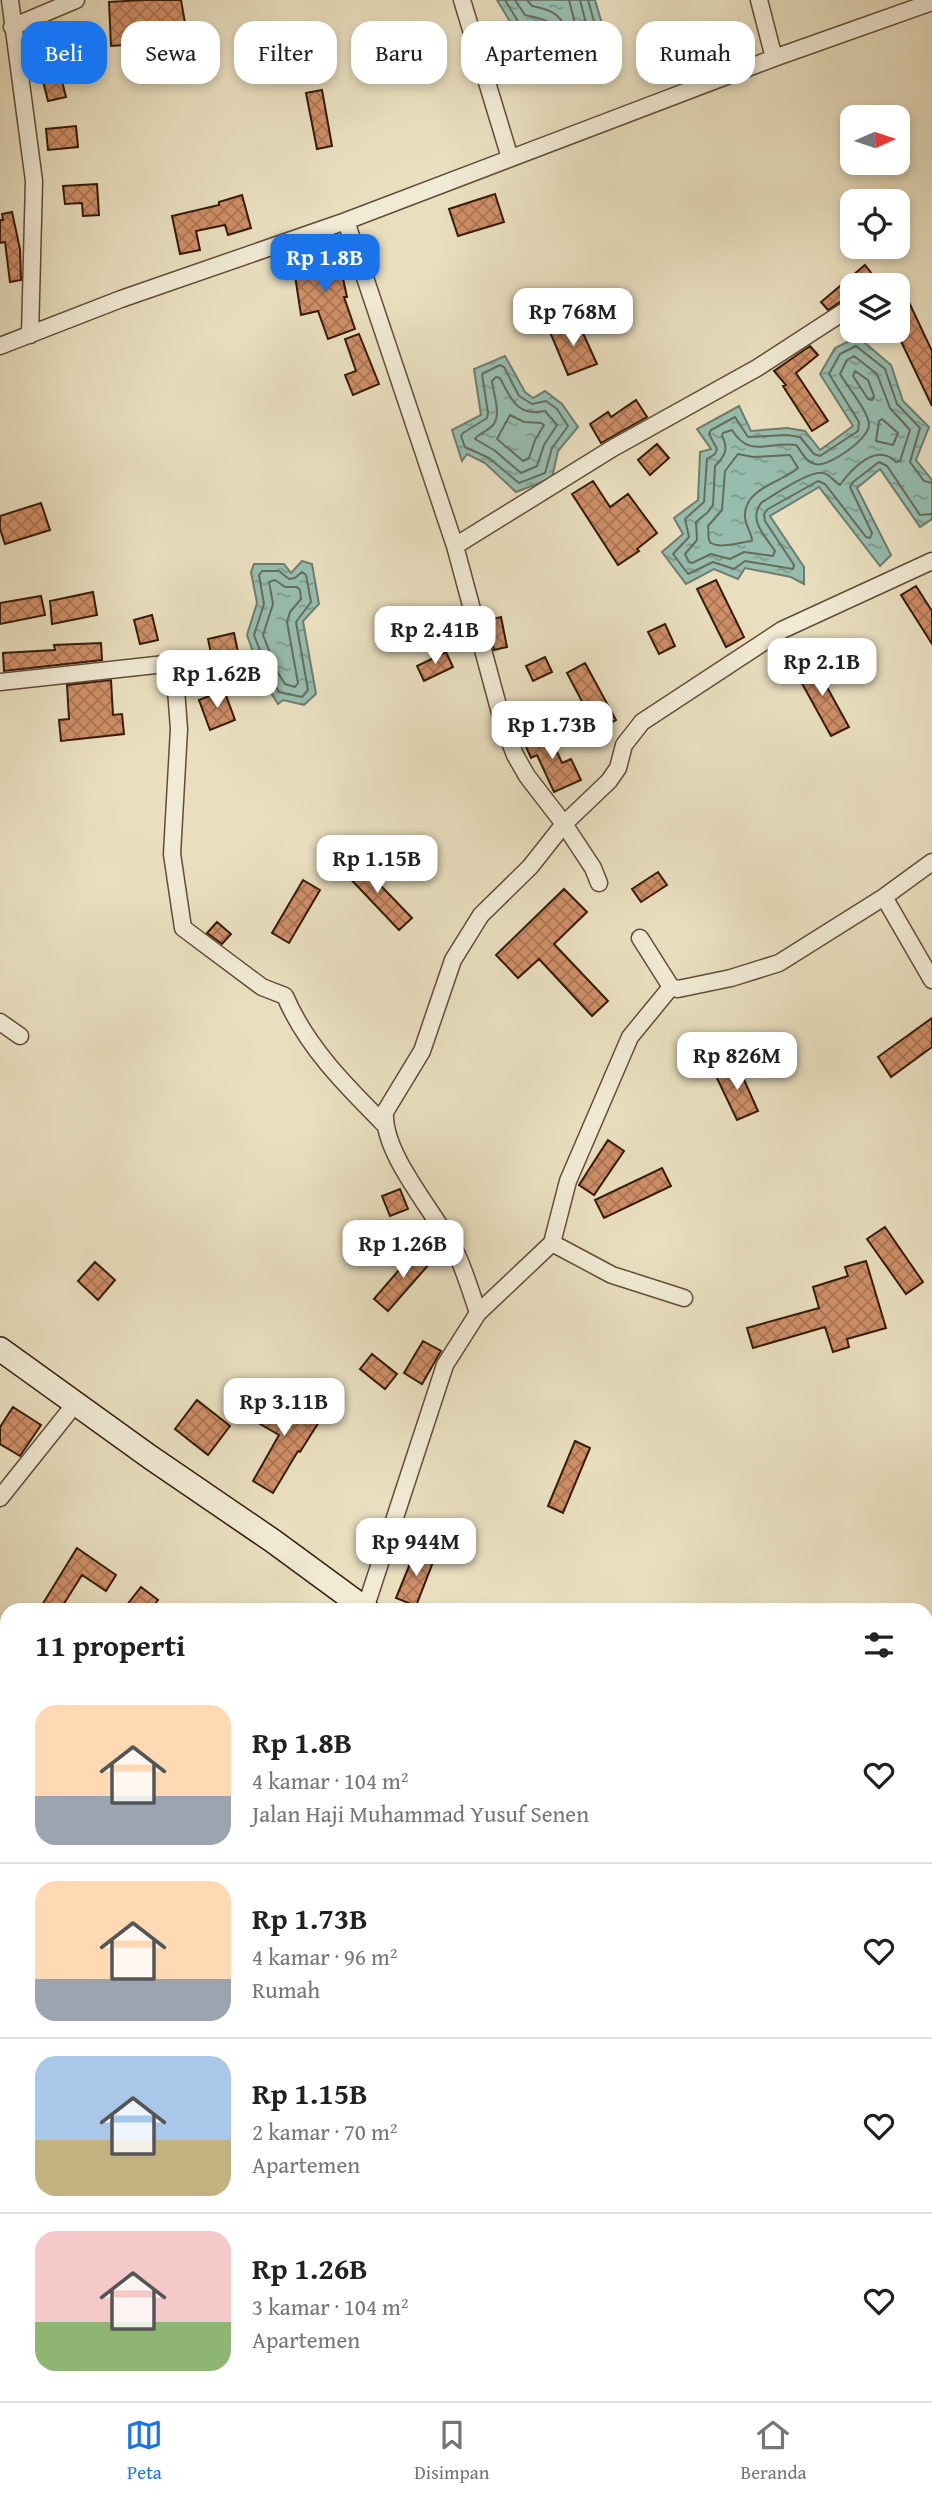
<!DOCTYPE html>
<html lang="id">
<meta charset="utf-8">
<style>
body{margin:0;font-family:"Gentium Book Plus",serif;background:#f6f6f6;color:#202124;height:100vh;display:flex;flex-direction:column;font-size:26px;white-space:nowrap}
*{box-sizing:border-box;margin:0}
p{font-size:23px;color:#757577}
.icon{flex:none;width:38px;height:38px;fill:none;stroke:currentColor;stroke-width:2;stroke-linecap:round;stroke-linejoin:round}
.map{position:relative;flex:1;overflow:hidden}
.sheet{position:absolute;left:0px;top:1603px;width:933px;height:798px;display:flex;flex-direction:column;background:#fff;border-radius:21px 21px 0 0;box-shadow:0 4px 10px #0003}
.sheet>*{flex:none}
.top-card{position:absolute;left:21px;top:21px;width:891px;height:63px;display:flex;gap:14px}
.needle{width:46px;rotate:87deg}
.controls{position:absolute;left:840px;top:105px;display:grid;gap:14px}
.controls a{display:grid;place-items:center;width:70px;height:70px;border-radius:14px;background:#fff;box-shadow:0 4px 10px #0003;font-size:35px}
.price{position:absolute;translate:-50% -60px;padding:0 16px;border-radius:14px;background:#fff;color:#222;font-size:23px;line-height:46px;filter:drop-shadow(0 2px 4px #0008)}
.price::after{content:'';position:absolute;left:50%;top:42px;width:21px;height:16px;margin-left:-10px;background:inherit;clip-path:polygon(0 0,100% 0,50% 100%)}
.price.selected{background:#1a73e8;color:#fff}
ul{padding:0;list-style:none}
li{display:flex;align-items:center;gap:21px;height:175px;padding:0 35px}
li+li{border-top:2px solid #e0e0e0}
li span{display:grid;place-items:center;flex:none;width:196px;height:140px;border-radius:21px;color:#555}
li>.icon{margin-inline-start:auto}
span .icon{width:84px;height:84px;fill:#fffc;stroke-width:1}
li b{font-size:30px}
h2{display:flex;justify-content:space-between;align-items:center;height:84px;padding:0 35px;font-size:30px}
.pill{padding:0 24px;border-radius:21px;background:#fff;box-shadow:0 4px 10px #0003;font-size:24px;line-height:63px}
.pill.selected{background:#1a73e8;color:#fff}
.tabs{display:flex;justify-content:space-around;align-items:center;height:98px;border-top:2px solid #e0e0e0;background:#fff;font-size:19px;color:#757577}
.tabs a{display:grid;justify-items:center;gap:4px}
.tabs .selected{color:#1a73e8}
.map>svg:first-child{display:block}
</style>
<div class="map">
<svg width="932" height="2401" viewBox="0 0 932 2401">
<defs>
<pattern id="water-ripples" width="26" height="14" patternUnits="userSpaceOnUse" patternTransform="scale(1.75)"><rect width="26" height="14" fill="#97bdaf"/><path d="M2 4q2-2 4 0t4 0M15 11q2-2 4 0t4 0" fill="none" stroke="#7c998d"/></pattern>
<pattern id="building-cross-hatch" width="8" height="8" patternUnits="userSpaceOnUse" patternTransform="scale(1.75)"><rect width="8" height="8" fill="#cf8f67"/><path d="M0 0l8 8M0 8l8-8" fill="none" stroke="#a97453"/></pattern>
</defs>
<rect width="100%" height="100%" fill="#e9dfbf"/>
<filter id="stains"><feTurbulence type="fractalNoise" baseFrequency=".00286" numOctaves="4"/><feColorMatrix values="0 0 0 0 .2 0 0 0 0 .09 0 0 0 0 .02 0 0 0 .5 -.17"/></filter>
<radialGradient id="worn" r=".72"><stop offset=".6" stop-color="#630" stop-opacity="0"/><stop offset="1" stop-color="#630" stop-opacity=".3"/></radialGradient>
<path fill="url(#water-ripples)" stroke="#707c6d" stroke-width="2" d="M 497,0 L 595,0 L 608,44 L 601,63 L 580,66 L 546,64 L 540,34 L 515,30 Z
M 858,337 L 891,365 L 903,401 L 929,427 L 916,460 L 932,480 L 932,519 L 920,527 L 880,469 L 857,488 L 891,555 L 880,566 L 819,487 L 770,516 L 804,567 L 804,584 L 791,577 L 745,568 L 738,579 L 714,569 L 686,584 L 662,552 L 683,534 L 674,518 L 698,500 L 700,452 L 711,449 L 697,429 L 739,406 L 751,431 L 787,428 L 805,431 L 820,450 L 853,426 L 820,374 L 835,348 Z
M 505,356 L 525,392 L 533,398 L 545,391 L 562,404 L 578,427 L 558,451 L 552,478 L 516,492 L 485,463 L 467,454 L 462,461 L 452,430 L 481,415 L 474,369 Z
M 302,561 L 312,564 L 319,604 L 303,621 L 316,694 L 304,705 L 283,700 L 278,704 L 263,680 L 247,635 L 257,603 L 251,572 L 254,564 L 284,564 L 291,573 Z"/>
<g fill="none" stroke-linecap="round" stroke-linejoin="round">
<path stroke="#666c5c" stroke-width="2" d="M 505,0 L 519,23 L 546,30 L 553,56 L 580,59 L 595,56 L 600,43 L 588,0
M 515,0 L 525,15 C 554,21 551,21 560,48 L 588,49 L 591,43 L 580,0
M 527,0 L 532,6 C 553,10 563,15 568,37 L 575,39 L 578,35 L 569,0
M 854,356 L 877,374 L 890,408 L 910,430 L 900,461 L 896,462 C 877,442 852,468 840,485 C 834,482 830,474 823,473 C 810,470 774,495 762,502 C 747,519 765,536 775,551 L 773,556 L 744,552 L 730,559 L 711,554 L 692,563 L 689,562 L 685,554 L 697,540 L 696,522 L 708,512 L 713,505 L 715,466 C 725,456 729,449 722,436 L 723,433 L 732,430 C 750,459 768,441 796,445 C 802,452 806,462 815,464 C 828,468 869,439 869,425 C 869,412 847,386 840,374 L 847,360 Z
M 500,365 L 504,367 L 519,396 L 532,404 L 546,401 L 557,409 L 568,426 L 552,448 L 545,473 L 519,483 L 489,458 L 465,447 L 461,436 L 463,433 L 487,418 L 488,413 L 482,374 Z
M 855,371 L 868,380 L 874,396 L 872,400 L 868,399 L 853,376 Z
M 496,377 L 500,378 C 511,399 517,417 545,411 L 557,425 L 544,445 L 537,466 L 521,473 L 494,450 L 475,439 C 479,433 487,432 493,425 C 502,415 493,393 492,381 Z
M 510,415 L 524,422 L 541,423 L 544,425 L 535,440 L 529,458 L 523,461 L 497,439 Z
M 882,419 L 898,433 L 893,445 L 876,441 L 879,421 Z
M 738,454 L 753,457 L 790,455 L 798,468 C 782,482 746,488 745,514 C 744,525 752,532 752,541 C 741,542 721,549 711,543 C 707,541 709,531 708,526 L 722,510 L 725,471 Z
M 932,483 L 924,481 L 910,462 L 920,428 L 897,404 L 885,369 L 856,346 L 840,354 L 829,374 L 859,422 L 858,431 L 820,456 L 814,454 L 800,437 L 787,435 L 748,437 L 735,417 L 711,430 L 709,434 L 717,449 L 715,454 L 707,459 L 704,502 L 685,519 L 689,537 L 673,554 L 688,574 L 713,562 L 734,569 L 745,561 L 793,569 L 794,565 L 765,521 L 764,514 L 768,509 L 818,481 L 825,484 L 866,537 L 870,538 L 872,533 L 850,487 L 853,482 L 879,462 L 887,466 L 920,515 L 932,514
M 262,571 L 279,571 L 289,579 L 295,578 L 302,572 L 306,575 L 311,602 L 296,622 L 308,690 L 302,697 L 279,692 L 270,677 L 254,635 L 264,604 L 259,575 Z
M 275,580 L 285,587 L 297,587 L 300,590 L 301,599 L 290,612 L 287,622 L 298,683 L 295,687 L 285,684 L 278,673 L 263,635 L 273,604 L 269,582 Z"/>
</g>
<path fill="url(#building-cross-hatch)" stroke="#361b0a" stroke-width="2" d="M 143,0 L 181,0 L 185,23 L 150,29 L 151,43 L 111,46 L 109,2 Z
M 56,57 L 66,97 L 48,101 L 38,61 Z
M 322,90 L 332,146 L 317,149 L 306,93 Z
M 76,126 L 78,147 L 48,150 L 46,129 Z
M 97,184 L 99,215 L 83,216 L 82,203 L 65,204 L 63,186 Z
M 495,194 L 504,222 L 458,236 L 449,209 Z
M 242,195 L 251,228 L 228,235 L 225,225 L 196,231 L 200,250 L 180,254 L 172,216 L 219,205 L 219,202 Z
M 12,212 L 20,249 L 21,280 L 10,282 L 5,242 L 0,243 L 0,220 L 3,220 L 2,214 Z
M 337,251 L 347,297 L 344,297 L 355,329 L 328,339 L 318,311 L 301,315 L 294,269 L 322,264 L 320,254 Z
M 865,265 L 876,279 L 868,285 L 852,285 L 852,299 L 843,300 L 828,310 L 821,302 Z
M 898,279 L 932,351 L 932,406 L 898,335 Z
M 578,322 L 597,364 L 568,375 L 550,332 Z
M 359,334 L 379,384 L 353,395 L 345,375 L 356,371 L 345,339 Z
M 810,346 L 818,355 L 796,373 L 828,421 L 812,431 L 783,386 L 786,385 L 774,371 Z
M 636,400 L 647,417 L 601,443 L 590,424 L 608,412 L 611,417 Z
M 657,444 L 669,458 L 650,475 L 638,460 Z
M 593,481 L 610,507 L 628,494 L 657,533 L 637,549 L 639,551 L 618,565 L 572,494 Z
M 41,503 L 50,530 L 5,544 L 0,529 L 0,516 Z
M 716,580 L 744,637 L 726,647 L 697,589 Z
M 916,586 L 932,611 L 932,644 L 901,595 Z
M 93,592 L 97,615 L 52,624 L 50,601 Z
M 41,596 L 45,615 L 0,624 L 0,603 Z
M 152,615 L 158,640 L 140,644 L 134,620 Z
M 501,617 L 507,647 L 494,650 L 486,621 Z
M 665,624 L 675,646 L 659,654 L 648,632 Z
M 234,633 L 238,652 L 212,658 L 208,639 Z
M 101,643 L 102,660 L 4,671 L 3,653 L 55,650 L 54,645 Z
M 446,652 L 453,667 L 424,681 L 417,666 Z
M 545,657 L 552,672 L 533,681 L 526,666 Z
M 812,660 L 849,727 L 831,736 L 794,669 Z
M 585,663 L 616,720 L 597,730 L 567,673 Z
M 111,680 L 113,715 L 122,714 L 124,734 L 61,741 L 59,720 L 69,719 L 67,685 Z
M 224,690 L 235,720 L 210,730 L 199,700 Z
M 547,730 L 562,763 L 571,759 L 581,780 L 554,792 L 537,755 L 531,758 L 523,740 Z
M 355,859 L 412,918 L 399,930 L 343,871 Z
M 658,872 L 667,885 L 641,902 L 632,889 Z
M 303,880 L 320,890 L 289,943 L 272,933 Z
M 564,889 L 587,912 L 554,944 L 608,1001 L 592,1016 L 539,959 L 518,978 L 496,955 Z
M 217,922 L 231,934 L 222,944 L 207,933 Z
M 932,1018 L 932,1047 L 891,1077 L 878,1057 Z
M 737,1064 L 758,1111 L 737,1120 L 715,1074 Z
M 608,1140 L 624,1151 L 594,1195 L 579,1185 Z
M 662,1168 L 671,1186 L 604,1218 L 595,1200 Z
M 400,1189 L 408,1209 L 390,1216 L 382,1196 Z
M 885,1227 L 923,1282 L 906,1294 L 867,1239 Z
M 417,1249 L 431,1262 L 388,1311 L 374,1299 Z
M 866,1261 L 886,1328 L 847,1339 L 849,1347 L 833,1352 L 825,1327 L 753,1348 L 747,1328 L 819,1308 L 813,1287 L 848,1276 L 845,1267 Z
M 95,1262 L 115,1280 L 98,1300 L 78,1281 Z
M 423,1341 L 441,1351 L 422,1384 L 404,1373 Z
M 372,1354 L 397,1374 L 385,1389 L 360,1369 Z
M 270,1395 L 295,1409 L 299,1403 L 322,1417 L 300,1452 L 298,1451 L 273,1493 L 253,1481 L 279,1435 L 255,1421 Z
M 197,1400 L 230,1426 L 208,1455 L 175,1429 Z
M 13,1407 L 41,1425 L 20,1456 L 0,1444 L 0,1427 Z
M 575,1441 L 590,1448 L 563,1513 L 548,1506 Z
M 77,1548 L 116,1575 L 106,1591 L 82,1575 L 60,1610 L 39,1610 Z
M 416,1549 L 435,1557 L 416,1606 L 396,1598 Z
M 141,1587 L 158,1600 L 150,1610 L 123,1610 Z"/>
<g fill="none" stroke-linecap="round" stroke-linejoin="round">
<defs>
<path id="street" d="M 10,0 L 34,181 L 30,335
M 462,0 L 510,158
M 759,0 L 774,58
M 12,27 L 76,0
M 346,221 L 455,546 L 503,724 L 515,755 L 527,776 L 564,824 L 593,868 L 599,883
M 0,346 L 121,299 L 346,221 L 774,58 L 932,2
M 455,546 L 613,448 L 757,368 L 848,309
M 0,682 L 174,663 L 179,729 L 172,854 L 183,928 L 262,987 L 285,996 C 306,1046 346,1086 384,1124
M 884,897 L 932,980
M 640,938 L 671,987 L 678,989 L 731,978 L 779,963 L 884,897 L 932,862
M 0,1022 L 20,1036
M 552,1243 L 612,1275 L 684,1298
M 478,1313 C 472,1295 466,1275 458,1257 C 439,1216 382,1156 385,1112 L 422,1051 L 453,960 L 481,915 L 530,867 L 564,824 L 609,781 L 618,768 L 624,745 L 642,722 L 782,630 L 932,561
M 0,1498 L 75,1404
M 365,1609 L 445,1365 L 478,1313 L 552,1243 L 568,1181 L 630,1037 L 671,987
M 926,1702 L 932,1697
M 926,2155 L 932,2146
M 0,2359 L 7,2357
M 891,2394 L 897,2401
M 0,2395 L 8,2401
M 733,2401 L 740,2394"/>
<path id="secondary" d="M 0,1349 L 150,1457 L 273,1541 L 367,1610
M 926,1996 L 932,2001"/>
</defs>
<use href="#street" stroke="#634c37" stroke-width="19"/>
<use href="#secondary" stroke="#361b0a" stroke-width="26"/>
<use href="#street" stroke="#f1ead5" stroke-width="16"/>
<use href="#secondary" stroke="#f1ead5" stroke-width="23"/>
</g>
<rect width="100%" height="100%" filter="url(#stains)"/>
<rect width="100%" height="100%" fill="url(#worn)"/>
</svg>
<div class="controls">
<a><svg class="needle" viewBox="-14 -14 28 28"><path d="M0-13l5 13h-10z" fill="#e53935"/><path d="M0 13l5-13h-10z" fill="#757577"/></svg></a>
<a><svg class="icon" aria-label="locate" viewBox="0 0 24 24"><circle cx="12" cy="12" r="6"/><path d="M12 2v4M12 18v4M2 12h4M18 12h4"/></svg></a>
<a><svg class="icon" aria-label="layers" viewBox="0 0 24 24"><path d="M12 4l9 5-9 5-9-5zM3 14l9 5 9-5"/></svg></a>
</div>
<b class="price selected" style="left:325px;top:294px">Rp 1.8B</b>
<b class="price" style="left:573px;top:348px">Rp 768M</b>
<b class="price" style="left:435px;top:666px">Rp 2.41B</b>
<b class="price" style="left:822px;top:698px">Rp 2.1B</b>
<b class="price" style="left:217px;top:710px">Rp 1.62B</b>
<b class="price" style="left:552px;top:761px">Rp 1.73B</b>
<b class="price" style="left:377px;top:895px">Rp 1.15B</b>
<b class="price" style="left:737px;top:1092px">Rp 826M</b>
<b class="price" style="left:403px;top:1280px">Rp 1.26B</b>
<b class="price" style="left:284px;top:1438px">Rp 3.11B</b>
<b class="price" style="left:416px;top:1578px">Rp 944M</b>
<div class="top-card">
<a class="pill selected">Beli</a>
<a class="pill">Sewa</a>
<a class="pill">Filter</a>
<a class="pill">Baru</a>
<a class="pill">Apartemen</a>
<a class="pill">Rumah</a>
</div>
<section class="sheet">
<h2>11 properti<svg class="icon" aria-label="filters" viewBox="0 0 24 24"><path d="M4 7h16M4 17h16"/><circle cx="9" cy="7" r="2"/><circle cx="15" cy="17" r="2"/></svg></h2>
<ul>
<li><span style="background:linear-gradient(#ffd9b3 65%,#9aa5b1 0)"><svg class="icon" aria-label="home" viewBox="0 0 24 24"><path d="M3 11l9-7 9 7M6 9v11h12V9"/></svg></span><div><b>Rp 1.8B</b><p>4 kamar · 104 m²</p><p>Jalan Haji Muhammad Yusuf Senen</p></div><svg class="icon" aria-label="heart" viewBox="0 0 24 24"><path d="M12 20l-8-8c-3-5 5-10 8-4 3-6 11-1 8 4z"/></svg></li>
<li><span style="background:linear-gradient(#ffd9b3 70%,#9aa5b1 0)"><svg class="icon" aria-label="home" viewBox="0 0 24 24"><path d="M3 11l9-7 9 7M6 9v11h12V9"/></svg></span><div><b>Rp 1.73B</b><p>4 kamar · 96 m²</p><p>Rumah</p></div><svg class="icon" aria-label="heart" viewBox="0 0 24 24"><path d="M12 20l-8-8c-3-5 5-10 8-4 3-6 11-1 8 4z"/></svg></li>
<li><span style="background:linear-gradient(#a9c7e8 60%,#c2b280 0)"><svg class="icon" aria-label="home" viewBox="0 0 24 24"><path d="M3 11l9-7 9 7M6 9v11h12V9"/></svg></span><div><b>Rp 1.15B</b><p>2 kamar · 70 m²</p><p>Apartemen</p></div><svg class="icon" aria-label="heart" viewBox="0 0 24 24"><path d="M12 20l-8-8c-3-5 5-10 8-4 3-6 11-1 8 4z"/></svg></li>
<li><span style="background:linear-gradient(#f6c9c9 65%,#8fb573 0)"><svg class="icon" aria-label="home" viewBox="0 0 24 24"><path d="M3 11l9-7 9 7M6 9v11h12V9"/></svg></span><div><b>Rp 1.26B</b><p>3 kamar · 104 m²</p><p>Apartemen</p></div><svg class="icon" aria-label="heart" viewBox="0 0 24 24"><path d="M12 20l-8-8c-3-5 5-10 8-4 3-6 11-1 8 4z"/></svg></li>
</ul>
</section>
</div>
<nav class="tabs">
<a class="selected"><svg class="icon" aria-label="map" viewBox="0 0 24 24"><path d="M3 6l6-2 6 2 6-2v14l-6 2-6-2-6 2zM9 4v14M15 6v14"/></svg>Peta</a>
<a><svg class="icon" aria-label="saved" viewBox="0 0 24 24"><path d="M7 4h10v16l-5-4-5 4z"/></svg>Disimpan</a>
<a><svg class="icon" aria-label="home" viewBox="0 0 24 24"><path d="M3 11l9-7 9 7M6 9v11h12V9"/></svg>Beranda</a>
</nav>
